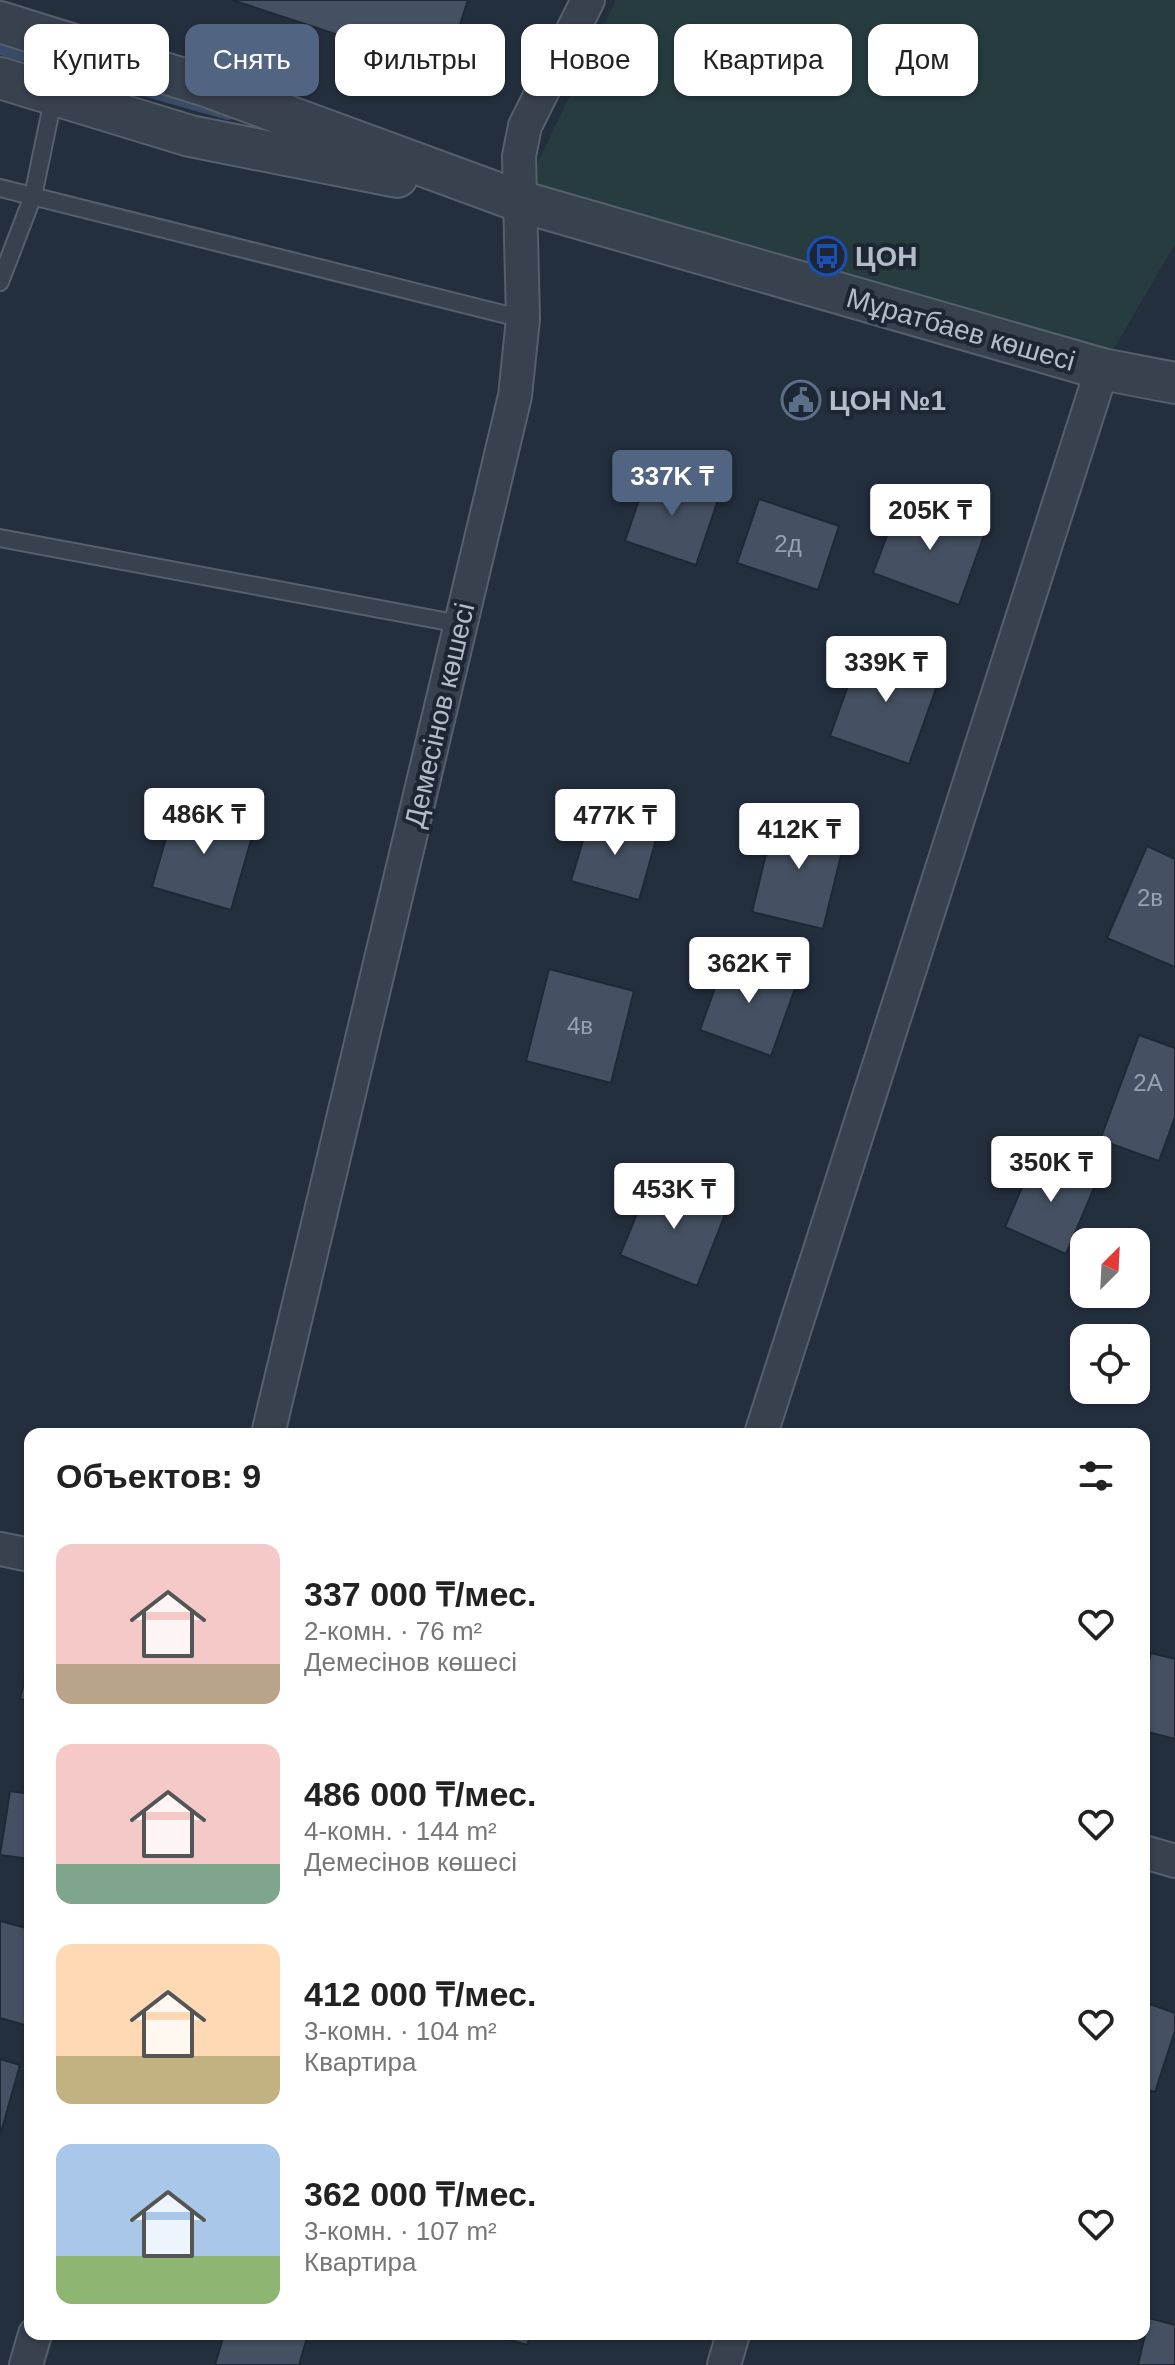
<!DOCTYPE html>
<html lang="ru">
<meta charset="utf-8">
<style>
body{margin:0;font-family:Helvetica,sans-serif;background:#f2f2f2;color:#222;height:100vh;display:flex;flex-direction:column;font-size:30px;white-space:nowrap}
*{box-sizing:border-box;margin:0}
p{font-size:26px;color:#767676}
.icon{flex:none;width:44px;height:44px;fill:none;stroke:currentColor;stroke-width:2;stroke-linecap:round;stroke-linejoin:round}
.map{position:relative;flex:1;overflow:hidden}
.side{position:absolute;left:24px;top:1428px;width:1126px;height:912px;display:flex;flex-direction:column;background:#fff;border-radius:16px;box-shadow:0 2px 6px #0004}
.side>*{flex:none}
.guide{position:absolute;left:24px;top:24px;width:1128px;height:72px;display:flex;gap:16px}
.needle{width:52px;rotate:24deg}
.fabs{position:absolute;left:1070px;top:1228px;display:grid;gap:16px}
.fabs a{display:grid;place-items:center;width:80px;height:80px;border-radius:16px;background:#fff;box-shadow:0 2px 6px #0004;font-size:40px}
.price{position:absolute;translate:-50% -68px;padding:0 18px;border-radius:8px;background:#fff;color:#222;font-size:26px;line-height:52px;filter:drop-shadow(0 2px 4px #0008)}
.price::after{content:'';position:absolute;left:50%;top:48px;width:24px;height:18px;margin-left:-12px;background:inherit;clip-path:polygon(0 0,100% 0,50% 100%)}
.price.selected{background:#516482;color:#fff}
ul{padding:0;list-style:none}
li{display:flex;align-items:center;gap:24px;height:200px;padding:0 32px}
li span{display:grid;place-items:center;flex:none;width:224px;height:160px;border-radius:16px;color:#555}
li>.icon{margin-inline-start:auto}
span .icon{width:96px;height:96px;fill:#fffc;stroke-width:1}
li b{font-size:34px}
h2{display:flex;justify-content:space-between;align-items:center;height:96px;padding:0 32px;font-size:34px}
.tag{padding:0 28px;border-radius:16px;background:#fff;box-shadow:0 2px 6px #0004;font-size:28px;line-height:72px}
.tag.selected{background:#516482;color:#fff}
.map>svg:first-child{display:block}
</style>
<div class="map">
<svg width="1175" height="2365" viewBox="0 0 1175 2365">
<rect width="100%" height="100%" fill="#242f3e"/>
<path fill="#263c3f" d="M 616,0 L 1175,0 L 1175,244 L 1102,369 L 519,201 Z"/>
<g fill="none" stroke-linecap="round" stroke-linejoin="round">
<path stroke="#394c67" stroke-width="12" d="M 0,49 L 228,114"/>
</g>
<path fill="#455162" stroke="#1f2835" stroke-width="2" d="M 232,0 L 468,0 L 445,70 Z
M 649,470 L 720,494 L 696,565 L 625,541 Z
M 901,498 L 986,530 L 959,605 L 873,573 Z
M 759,499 L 839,526 L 818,590 L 737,563 Z
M 863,644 L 942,672 L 909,764 L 830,736 Z
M 176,803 L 255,826 L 231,910 L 152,887 Z
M 591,813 L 658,833 L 639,900 L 571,881 Z
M 776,813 L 847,831 L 823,929 L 752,912 Z
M 1147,846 L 1175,859 L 1175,967 L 1107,938 Z
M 727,954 L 798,980 L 771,1056 L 700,1030 Z
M 549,969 L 634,991 L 611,1083 L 526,1061 Z
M 1139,1035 L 1175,1048 L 1175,1117 L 1159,1161 L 1100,1140 Z
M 1036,1155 L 1097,1181 L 1066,1254 L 1005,1227 Z
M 652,1177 L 728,1207 L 697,1286 L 620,1255 Z
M 1151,1653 L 1175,1659 L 1175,1739 L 1144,1731 L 1144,1679 Z
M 30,1657 L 30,1701 L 20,1699 Z
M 10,1791 L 30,1794 L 30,1859 L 0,1855 Z
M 0,1921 L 30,1929 L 30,2017 L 28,2026 L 0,2018 Z
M 1144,2002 L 1175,2013 L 1175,2031 L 1155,2092 L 1144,2089 Z
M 0,2059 L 20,2065 L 0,2136 Z
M 1149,2318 L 1175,2325 L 1175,2365 L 1138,2365 Z
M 224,2334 L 308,2334 L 299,2365 L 215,2365 Z
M 491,2334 L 531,2334 L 527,2345 Z"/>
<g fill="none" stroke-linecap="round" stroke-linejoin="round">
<defs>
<path id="service" d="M 0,188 L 523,319
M 0,282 L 33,196 L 54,95
M 0,538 L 460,624"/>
<path id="minor" d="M 268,1434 L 515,396 L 523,319 L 519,156 L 525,126 L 588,0
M 761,1434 L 1102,369
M 0,1549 L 30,1555
M 1144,1852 L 1175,1861
M 26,2365 L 35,2334
M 724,2365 L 733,2334"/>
<path id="tertiary" d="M 0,22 L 206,86 L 519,201 L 1102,369 L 1175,383
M 0,78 L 190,136 L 397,177"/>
</defs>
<use href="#service" stroke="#565f6c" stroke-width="20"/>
<use href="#minor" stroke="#565f6c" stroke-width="36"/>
<use href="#tertiary" stroke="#565f6c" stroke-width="44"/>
<use href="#service" stroke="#38414e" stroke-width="16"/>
<use href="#minor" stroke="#38414e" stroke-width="32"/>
<use href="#tertiary" stroke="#38414e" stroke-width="40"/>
</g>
<defs>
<symbol id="bus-ring" viewBox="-11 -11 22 22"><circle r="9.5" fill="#1d2633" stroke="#1a4fb4" stroke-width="1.5"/><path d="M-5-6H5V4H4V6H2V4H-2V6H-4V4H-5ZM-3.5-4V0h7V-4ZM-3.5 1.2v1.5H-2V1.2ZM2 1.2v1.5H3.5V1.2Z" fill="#1a4fb4"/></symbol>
<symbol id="civic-ring" viewBox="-11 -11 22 22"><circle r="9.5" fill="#1d2633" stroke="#5c6f8a" stroke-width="1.5"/><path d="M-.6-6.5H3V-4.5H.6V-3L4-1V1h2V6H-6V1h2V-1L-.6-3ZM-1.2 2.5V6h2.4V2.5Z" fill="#5c6f8a"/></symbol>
</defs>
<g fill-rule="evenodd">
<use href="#bus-ring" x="805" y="234" width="44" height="44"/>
<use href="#civic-ring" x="779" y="378" width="44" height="44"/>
</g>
<g text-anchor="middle" stroke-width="8" stroke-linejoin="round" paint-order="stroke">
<g font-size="24" fill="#98a1af">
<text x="788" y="552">2д</text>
<text x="1150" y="906">2в</text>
<text x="580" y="1034">4в</text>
<text x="1148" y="1091">2А</text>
</g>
<g font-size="28" font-weight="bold" fill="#b4bcc9" stroke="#1d2633" text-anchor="start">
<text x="855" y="266">ЦОН</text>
<text x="829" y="410">ЦОН №1</text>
</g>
<g font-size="28" fill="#b4bcc9" stroke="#1d2633">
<text transform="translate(961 329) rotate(16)" y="10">Мұратбаев көшесі</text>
<text transform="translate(439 715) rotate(-77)" y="10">Демесінов көшесі</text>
</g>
</g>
</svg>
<div class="fabs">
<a><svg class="needle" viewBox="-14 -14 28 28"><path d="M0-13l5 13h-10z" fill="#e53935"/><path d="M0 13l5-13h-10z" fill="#767676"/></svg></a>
<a><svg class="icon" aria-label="locate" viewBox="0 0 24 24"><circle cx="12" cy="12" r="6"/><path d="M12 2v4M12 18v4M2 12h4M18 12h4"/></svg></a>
</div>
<b class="price selected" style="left:672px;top:518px">337K ₸</b>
<b class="price" style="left:930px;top:552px">205K ₸</b>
<b class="price" style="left:886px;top:704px">339K ₸</b>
<b class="price" style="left:204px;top:856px">486K ₸</b>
<b class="price" style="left:615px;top:857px">477K ₸</b>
<b class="price" style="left:799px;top:871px">412K ₸</b>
<b class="price" style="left:749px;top:1005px">362K ₸</b>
<b class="price" style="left:1051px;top:1204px">350K ₸</b>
<b class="price" style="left:674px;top:1231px">453K ₸</b>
<div class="guide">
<a class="tag">Купить</a>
<a class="tag selected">Снять</a>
<a class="tag">Фильтры</a>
<a class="tag">Новое</a>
<a class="tag">Квартира</a>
<a class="tag">Дом</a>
</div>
<section class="side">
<h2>Объектов: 9<svg class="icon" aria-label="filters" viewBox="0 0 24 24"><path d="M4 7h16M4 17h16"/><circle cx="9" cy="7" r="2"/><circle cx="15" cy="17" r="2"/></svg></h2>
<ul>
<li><span style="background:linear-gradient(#f6c9c9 75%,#b9a48a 0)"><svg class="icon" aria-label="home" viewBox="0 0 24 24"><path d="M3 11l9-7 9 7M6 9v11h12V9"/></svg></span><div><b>337 000 ₸/мес.</b><p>2-комн. · 76 m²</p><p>Демесінов көшесі</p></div><svg class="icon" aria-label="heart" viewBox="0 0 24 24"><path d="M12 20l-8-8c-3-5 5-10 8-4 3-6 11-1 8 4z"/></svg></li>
<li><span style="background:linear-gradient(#f6c9c9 75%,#7fa58c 0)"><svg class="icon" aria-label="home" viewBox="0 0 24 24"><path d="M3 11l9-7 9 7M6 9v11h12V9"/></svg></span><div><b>486 000 ₸/мес.</b><p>4-комн. · 144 m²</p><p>Демесінов көшесі</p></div><svg class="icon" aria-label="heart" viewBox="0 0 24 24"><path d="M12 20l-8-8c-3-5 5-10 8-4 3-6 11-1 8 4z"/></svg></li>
<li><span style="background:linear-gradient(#ffd9b3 70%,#c2b280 0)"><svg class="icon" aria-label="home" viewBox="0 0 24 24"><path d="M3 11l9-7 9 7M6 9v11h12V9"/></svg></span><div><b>412 000 ₸/мес.</b><p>3-комн. · 104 m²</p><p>Квартира</p></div><svg class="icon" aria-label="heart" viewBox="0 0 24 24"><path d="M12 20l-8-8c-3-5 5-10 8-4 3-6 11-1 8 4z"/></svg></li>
<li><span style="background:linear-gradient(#a9c7e8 70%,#8fb573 0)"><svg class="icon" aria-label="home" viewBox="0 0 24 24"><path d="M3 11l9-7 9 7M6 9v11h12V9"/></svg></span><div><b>362 000 ₸/мес.</b><p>3-комн. · 107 m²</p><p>Квартира</p></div><svg class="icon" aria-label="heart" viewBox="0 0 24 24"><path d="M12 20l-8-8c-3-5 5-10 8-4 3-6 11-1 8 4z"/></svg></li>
</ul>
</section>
</div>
